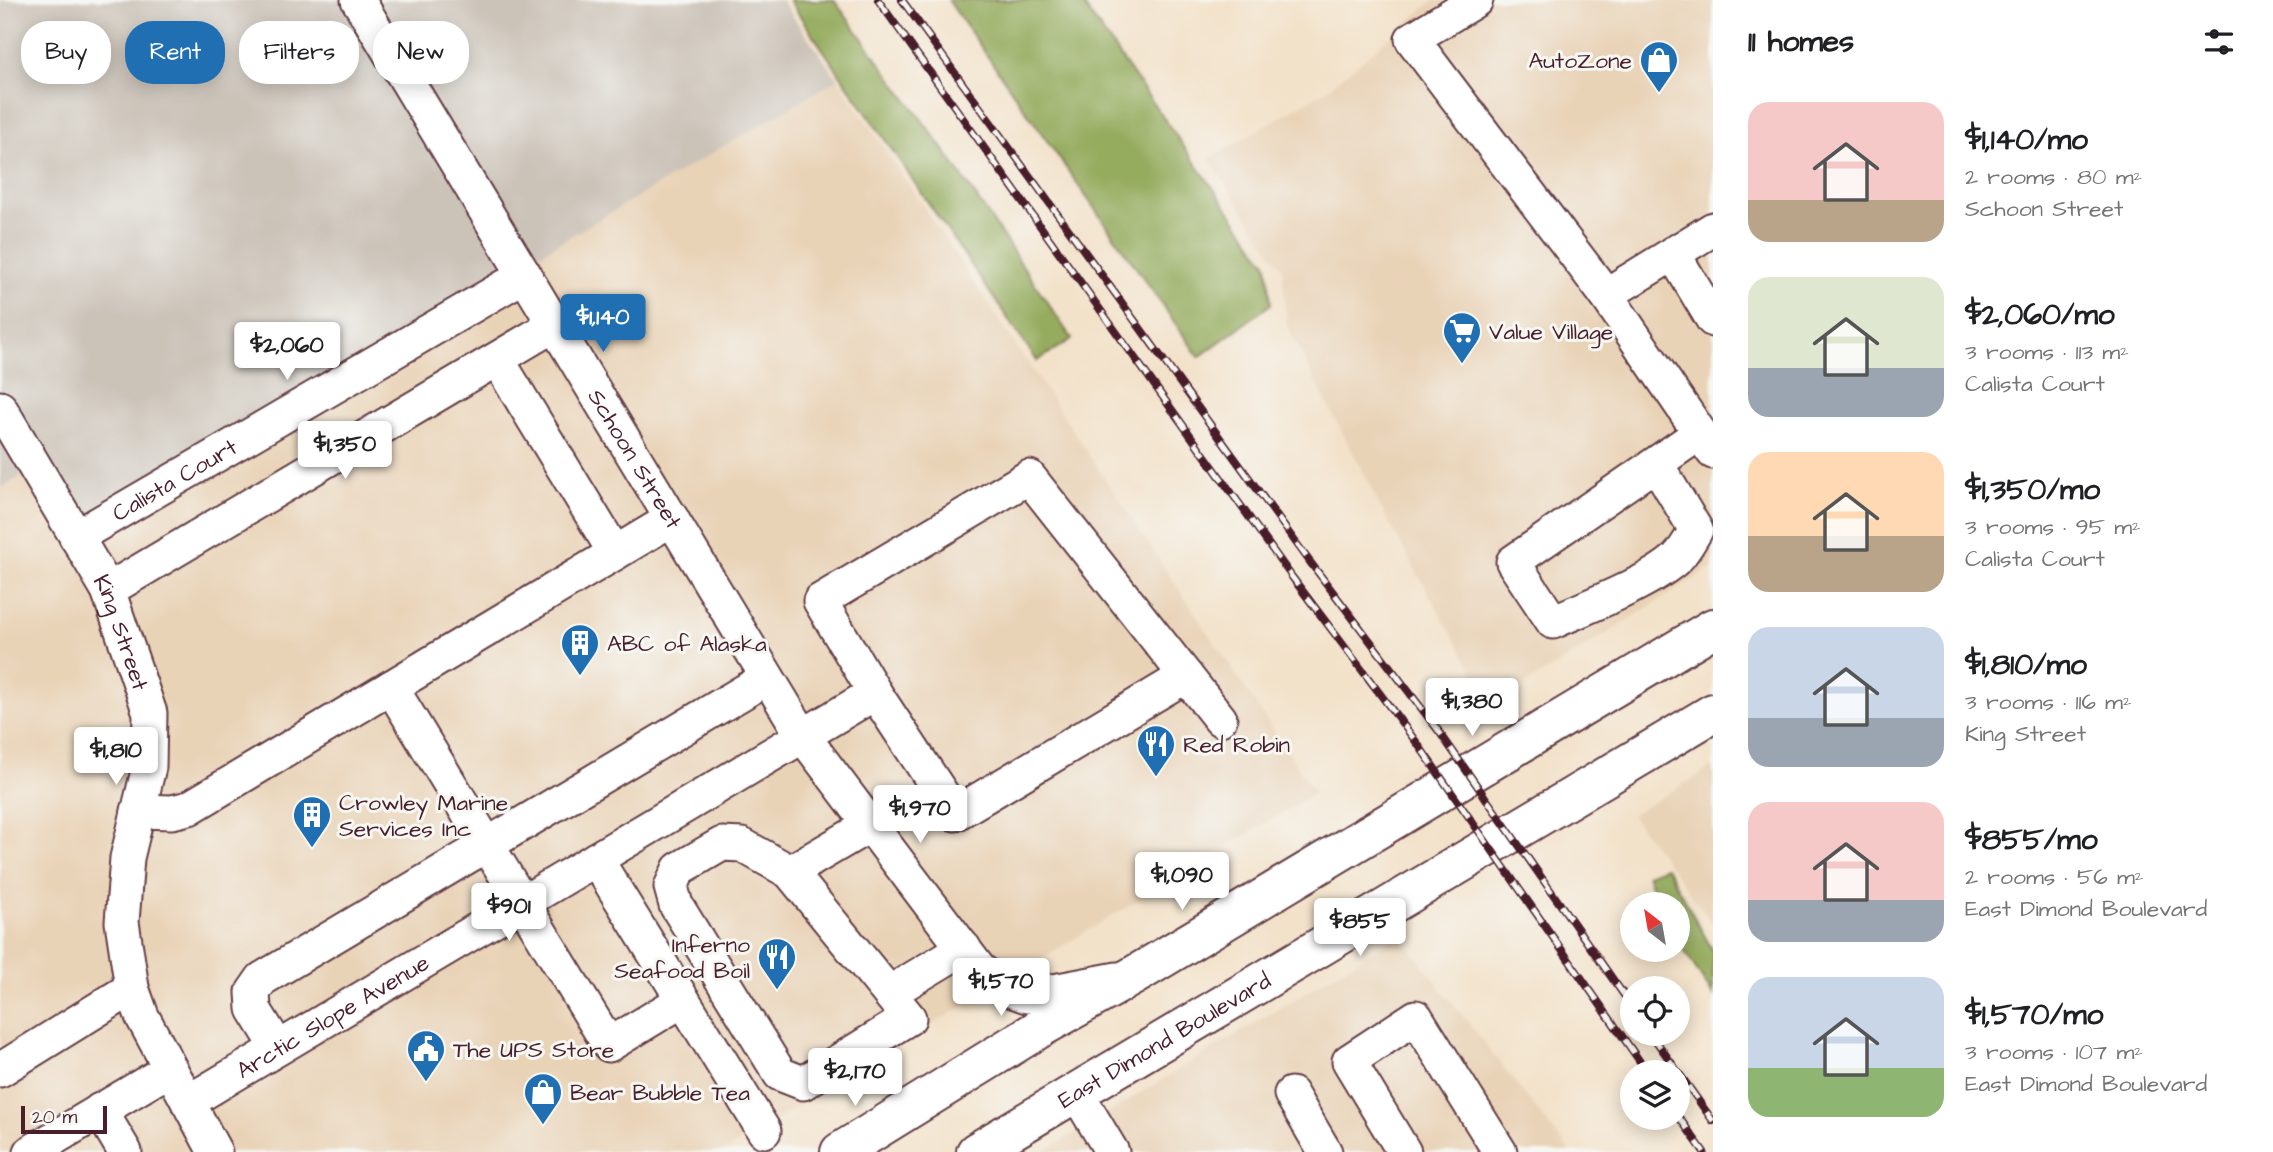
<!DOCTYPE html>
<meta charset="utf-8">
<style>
body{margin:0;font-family:"Architects Daughter",sans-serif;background:#f6f6f6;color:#202124;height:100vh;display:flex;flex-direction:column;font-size:26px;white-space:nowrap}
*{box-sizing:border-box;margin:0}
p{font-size:23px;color:#757577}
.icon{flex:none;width:38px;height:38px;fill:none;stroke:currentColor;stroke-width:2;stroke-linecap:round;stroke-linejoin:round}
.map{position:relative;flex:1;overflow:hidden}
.sheet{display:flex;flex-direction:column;background:#fff;width:560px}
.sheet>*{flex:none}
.guide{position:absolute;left:21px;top:21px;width:665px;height:63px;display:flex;gap:14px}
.needle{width:46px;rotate:329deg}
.controls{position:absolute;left:1620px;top:892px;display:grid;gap:14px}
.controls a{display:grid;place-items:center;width:70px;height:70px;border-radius:50%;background:#fff;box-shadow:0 4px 18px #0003;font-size:35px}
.scale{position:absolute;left:21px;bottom:18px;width:86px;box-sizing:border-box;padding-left:7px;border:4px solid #4a1f2b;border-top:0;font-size:19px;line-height:24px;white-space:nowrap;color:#4a1f2b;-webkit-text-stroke:5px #f6f6f2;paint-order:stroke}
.price{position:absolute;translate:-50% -60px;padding:0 16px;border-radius:7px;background:#fff;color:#222;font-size:23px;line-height:46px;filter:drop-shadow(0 2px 4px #0008)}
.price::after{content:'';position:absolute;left:50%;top:42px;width:21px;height:16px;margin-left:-10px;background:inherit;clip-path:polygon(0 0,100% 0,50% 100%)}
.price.selected{background:#1f6fb2;color:#fff}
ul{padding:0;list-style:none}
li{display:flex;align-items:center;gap:21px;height:175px;padding:0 35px}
li span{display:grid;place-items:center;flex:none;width:196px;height:140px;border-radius:21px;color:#555}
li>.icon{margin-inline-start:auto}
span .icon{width:84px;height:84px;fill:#fffc;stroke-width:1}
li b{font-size:30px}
h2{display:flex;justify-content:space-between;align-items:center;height:84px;padding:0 35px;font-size:30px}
.pill{padding:0 24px;border-radius:28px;background:#fff;box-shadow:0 4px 18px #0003;font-size:24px;line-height:63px}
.pill.selected{background:#1f6fb2;color:#fff}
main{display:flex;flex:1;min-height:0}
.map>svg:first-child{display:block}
</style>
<main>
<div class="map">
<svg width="1713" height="1152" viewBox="0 0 1713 1152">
<rect width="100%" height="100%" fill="#f6f6f2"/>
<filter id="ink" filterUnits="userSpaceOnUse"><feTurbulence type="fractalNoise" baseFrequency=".0143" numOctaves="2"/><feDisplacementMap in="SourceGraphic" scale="14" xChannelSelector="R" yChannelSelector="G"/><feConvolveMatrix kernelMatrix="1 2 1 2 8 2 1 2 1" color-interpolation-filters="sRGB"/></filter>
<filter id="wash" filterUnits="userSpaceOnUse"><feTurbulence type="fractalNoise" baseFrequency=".00686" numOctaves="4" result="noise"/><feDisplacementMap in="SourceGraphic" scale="28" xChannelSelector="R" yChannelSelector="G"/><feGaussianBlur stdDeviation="1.57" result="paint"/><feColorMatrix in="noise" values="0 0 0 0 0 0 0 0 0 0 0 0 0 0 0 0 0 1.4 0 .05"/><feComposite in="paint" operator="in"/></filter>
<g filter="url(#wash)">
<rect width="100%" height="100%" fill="#f3e2ca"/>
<path fill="#e9d3b7" d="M 1434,0 L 1713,0 L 1713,567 L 1492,705 L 1390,525 L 1287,326 L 1282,268 L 1209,159 L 1328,89 Z
M 838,79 L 1315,793 L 723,1152 L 0,1152 L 0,489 L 45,462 L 78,515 Z
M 1713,767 L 1713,924 L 1631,815 Z
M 1399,935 L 1570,1152 L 1044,1152 Z"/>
<path fill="#cbc2b8" d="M 0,0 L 781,0 L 838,79 L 82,523 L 45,463 L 0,489 Z"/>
<path fill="#95ac5e" stroke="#706644" stroke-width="2" d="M 789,0 L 834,0 L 947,154 L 1072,339 L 1037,361 Z
M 948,0 L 1080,0 L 1267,264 L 1271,304 L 1199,357 Z
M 1666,867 L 1713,951 L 1713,995 L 1678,941 L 1678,905 L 1658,905 L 1647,874 Z"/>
</g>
<g filter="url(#ink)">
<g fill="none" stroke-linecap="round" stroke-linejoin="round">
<defs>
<g id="minor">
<path id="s1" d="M 358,0 L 803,736 L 979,969 L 1002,987 L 1027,996 L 1117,979"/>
<path d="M 1476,0 L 1412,39 L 1606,295 L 1713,452"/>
<path d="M 1673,253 L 1713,320"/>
<path d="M 1606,295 L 1713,229"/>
<path d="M 497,359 L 615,553"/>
<path id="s2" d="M 0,408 L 108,590 L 150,713 L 149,767 L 127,858 L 122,922 L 132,988 L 142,1016 L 215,1152"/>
<path d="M 1657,465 L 1696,530 C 1690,540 1685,550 1677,558 C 1650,583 1588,606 1553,622 L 1513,562 L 1700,433"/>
<path id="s3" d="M 76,537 L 525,275"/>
<path d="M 108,590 L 554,325"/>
<path d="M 391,687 L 609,1045 L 683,1000"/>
<path d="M 875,693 L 955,814 L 1186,676"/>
<path d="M 138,811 L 172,812 L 189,808 L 672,519"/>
<path d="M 722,844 L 742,845 L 790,872 L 909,1018 L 803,1083 L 780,1074 L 676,905 L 671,887 L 679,869 Z"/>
<path d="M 596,859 L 764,1131"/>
<path d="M 790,872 L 870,825"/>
<path d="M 889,993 L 964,948"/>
<path d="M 278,1048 L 254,1009 L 253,992 L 262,979 L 767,678"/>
<path d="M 0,1070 L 132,988"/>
<path d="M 1076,1092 L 1112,1152"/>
<path d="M 1291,1094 L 1325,1152"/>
<path id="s4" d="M 188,1102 L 875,693 L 820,601 L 1029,477 L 1220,719"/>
<path d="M 100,1110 L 125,1152"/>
<path d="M 31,1152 L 170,1069"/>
<path d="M 1404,1152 L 1349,1061 L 1416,1017 L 1500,1152"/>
</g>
<g id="major">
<path d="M 840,1152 L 1042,1027 L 1133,976 L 1713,628"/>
<path id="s5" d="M 976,1152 L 1713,713"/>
</g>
</defs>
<use href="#minor" stroke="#633c43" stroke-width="37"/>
<use href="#major" stroke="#633c43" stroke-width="42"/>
<use href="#minor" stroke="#fff" stroke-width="33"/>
<use href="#major" stroke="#fff" stroke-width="38"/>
<defs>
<path id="rail" d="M 878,0 L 1292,577 L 1417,743 L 1648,1073
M 902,0 L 1310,562 L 1438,730 L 1633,1008
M 1651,1034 L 1713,1121
M 1678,1116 L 1704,1152"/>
</defs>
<use href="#rail" stroke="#4a1f2b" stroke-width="8"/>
<use href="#rail" stroke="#f6f6f2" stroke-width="5" stroke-dasharray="16" stroke-linecap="butt"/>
</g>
</g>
<defs>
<symbol id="shop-pin" viewBox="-11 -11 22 30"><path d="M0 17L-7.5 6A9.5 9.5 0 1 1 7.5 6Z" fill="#1f6fb2" stroke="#f6f6f2"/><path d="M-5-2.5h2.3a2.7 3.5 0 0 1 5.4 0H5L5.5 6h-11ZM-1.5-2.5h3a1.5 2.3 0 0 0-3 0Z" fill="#fff"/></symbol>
<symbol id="supermarket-pin" viewBox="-11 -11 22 30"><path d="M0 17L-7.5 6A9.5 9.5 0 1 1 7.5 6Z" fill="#1f6fb2" stroke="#f6f6f2"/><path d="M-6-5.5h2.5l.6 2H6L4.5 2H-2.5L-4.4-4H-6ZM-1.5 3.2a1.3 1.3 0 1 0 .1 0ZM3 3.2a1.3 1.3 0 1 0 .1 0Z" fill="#fff"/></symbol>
<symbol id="building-pin" viewBox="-11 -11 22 30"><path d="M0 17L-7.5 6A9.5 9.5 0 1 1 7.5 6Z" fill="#1f6fb2" stroke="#f6f6f2"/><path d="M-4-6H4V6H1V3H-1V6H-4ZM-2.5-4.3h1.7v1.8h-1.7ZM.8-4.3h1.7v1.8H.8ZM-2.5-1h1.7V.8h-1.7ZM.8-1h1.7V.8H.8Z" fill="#fff"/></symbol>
<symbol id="restaurant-pin" viewBox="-11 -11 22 30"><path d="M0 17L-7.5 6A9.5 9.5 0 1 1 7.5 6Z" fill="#1f6fb2" stroke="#f6f6f2"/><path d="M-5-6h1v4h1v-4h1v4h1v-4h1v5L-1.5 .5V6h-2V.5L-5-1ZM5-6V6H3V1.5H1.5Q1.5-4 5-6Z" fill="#fff"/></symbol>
<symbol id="civic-pin" viewBox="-11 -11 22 30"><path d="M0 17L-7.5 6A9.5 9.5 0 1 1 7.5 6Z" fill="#1f6fb2" stroke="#f6f6f2"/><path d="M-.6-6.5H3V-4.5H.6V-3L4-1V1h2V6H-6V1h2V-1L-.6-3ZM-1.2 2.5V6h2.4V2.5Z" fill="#fff"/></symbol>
</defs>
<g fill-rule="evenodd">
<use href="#shop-pin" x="1637" y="38" width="44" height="60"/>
<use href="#supermarket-pin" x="1440" y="309" width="44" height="60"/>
<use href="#building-pin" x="558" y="621" width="44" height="60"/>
<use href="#restaurant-pin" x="1134" y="722" width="44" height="60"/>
<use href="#building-pin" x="290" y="793" width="44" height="60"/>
<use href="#restaurant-pin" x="755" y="935" width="44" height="60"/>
<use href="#civic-pin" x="404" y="1027" width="44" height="60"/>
<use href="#shop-pin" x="521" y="1070" width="44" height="60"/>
</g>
<g text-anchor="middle" stroke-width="6" stroke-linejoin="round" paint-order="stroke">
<g font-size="23" fill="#4a1f2b" stroke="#f6f6f2" text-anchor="start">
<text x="1632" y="68" text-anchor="end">AutoZone</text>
<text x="1489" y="339">Value Village</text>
<text x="607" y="651">ABC of Alaska</text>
<text x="1183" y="752">Red Robin</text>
<text x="339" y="810">Crowley Marine<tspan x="339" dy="26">Services Inc</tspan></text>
<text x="750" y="952" text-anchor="end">Inferno<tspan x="750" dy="26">Seafood Boil</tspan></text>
<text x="453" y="1057">The UPS Store</text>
<text x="570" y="1100">Bear Bubble Tea</text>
</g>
<g font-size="23" fill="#4a1f2b" stroke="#f6f6f2">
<text dy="8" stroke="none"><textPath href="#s1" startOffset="536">Schoon Street</textPath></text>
<text dy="8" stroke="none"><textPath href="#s3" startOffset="114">Calista Court</textPath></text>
<text dy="8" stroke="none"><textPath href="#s2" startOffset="256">King Street</textPath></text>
<text dy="8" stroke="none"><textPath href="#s4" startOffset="168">Arctic Slope Avenue</textPath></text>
<text dy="8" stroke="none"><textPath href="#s5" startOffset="219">East Dimond Boulevard</textPath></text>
</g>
</g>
</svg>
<div class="controls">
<a><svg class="needle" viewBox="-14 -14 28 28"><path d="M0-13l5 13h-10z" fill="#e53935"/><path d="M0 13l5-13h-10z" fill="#757577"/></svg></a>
<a><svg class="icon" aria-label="locate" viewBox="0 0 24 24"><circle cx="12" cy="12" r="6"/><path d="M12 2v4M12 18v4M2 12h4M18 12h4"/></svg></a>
<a><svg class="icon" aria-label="layers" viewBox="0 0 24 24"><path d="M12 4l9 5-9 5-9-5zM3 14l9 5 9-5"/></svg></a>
</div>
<div class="scale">20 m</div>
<b class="price selected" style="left:603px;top:354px">$1,140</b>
<b class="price" style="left:287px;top:382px">$2,060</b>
<b class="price" style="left:345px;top:481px">$1,350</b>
<b class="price" style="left:1472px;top:738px">$1,380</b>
<b class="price" style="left:116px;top:787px">$1,810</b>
<b class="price" style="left:920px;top:845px">$1,970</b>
<b class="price" style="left:1182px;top:912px">$1,090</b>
<b class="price" style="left:509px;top:943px">$901</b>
<b class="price" style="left:1360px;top:958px">$855</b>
<b class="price" style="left:1001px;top:1018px">$1,570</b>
<b class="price" style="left:855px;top:1108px">$2,170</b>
<div class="guide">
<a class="pill">Buy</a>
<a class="pill selected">Rent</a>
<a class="pill">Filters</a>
<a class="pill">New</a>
</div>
</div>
<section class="sheet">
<h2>11 homes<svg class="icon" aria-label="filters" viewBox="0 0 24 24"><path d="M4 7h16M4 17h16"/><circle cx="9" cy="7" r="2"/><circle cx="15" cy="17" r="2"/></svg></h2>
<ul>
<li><span style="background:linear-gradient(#f6c9c9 70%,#b9a48a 0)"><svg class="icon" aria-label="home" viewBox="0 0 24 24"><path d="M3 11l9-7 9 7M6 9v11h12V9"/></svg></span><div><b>$1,140/mo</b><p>2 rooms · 80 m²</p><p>Schoon Street</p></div></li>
<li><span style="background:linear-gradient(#dfe7d0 65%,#9aa5b1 0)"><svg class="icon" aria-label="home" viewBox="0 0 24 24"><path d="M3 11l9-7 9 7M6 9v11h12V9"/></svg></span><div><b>$2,060/mo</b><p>3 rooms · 113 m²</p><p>Calista Court</p></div></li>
<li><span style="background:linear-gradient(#ffd9b3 60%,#b9a48a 0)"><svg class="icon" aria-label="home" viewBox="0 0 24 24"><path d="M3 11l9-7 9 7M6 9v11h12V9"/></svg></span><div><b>$1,350/mo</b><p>3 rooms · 95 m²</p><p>Calista Court</p></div></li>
<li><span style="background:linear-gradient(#c9d6e8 65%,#9aa5b1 0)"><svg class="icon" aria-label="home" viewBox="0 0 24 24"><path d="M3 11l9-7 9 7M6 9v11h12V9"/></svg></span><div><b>$1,810/mo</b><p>3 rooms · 116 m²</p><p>King Street</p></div></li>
<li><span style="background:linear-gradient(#f6c9c9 70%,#9aa5b1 0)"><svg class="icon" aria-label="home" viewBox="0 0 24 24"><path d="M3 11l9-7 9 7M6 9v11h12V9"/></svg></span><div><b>$855/mo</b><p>2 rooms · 56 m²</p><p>East Dimond Boulevard</p></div></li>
<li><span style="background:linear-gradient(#c9d6e8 65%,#8fb573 0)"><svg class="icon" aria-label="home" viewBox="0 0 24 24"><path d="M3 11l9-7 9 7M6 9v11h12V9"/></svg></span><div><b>$1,570/mo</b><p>3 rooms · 107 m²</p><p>East Dimond Boulevard</p></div></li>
</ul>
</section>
</main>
